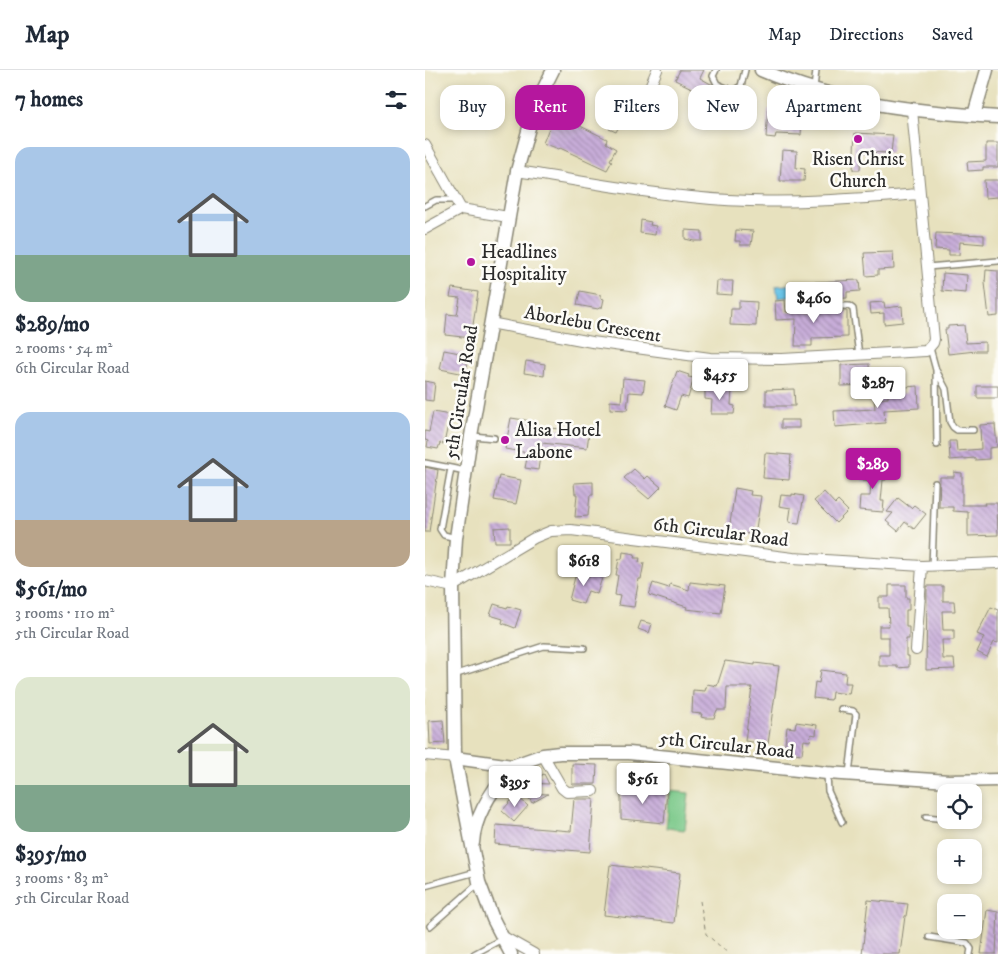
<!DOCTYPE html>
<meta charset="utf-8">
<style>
body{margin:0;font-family:"IM FELL DW Pica",serif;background:#f2f2f3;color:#1f2937;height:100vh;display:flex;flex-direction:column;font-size:19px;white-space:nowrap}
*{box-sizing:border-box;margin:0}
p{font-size:16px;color:#747a83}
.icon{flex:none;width:28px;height:28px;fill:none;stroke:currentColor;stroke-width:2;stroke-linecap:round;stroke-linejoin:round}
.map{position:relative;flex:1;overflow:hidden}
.sheet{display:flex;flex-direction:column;background:#fff;width:425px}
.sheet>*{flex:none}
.top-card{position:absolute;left:15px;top:15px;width:475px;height:45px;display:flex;gap:10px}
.controls{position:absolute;left:512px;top:714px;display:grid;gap:10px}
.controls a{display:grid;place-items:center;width:45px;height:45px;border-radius:10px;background:#fff;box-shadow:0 2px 8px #0003;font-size:25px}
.price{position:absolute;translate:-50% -42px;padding:0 11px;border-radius:5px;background:#fff;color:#222;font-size:16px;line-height:32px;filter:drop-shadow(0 1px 2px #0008)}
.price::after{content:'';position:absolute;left:50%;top:30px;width:15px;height:11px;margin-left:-8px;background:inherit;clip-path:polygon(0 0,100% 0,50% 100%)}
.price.active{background:#b5179e;color:#fff}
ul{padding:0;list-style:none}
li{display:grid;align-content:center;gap:10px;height:265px;padding:0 15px}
li span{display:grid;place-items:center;height:155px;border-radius:15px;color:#555}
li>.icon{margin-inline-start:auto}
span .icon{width:90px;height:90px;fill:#fffc;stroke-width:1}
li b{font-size:21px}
h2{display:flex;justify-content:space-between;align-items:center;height:60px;padding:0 15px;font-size:21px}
.chip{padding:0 18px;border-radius:15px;background:#fff;box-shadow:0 2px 8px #0003;font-size:18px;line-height:45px}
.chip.active{background:#b5179e;color:#fff}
header{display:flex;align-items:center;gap:30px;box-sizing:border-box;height:70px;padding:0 25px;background:#fff;border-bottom:1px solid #e0e1e3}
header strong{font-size:24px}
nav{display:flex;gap:28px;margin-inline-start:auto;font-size:18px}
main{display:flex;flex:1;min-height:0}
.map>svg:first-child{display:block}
</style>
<header>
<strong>Map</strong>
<nav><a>Map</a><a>Directions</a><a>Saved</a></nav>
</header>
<main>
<section class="sheet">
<h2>7 homes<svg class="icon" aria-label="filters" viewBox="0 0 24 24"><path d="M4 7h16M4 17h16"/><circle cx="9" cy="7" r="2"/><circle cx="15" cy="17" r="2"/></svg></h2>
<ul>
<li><span style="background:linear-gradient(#a9c7e8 70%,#7fa58c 0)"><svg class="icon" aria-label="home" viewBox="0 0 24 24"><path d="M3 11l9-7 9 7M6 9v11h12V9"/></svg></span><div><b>$289/mo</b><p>2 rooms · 54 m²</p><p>6th Circular Road</p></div></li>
<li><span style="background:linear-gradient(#a9c7e8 70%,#b9a48a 0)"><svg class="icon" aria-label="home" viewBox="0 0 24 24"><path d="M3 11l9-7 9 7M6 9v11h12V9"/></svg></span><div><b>$561/mo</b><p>3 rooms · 110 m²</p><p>5th Circular Road</p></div></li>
<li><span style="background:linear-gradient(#dfe7d0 70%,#7fa58c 0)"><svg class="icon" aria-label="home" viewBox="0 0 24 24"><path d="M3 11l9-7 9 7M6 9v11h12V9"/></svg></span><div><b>$395/mo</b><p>3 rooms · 83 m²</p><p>5th Circular Road</p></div></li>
</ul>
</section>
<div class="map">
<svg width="573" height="884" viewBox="0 0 573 884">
<defs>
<pattern id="building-back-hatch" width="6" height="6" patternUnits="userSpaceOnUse" patternTransform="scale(1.25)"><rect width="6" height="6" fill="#c8add9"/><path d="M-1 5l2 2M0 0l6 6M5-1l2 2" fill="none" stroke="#a38db0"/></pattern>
</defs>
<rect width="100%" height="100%" fill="#fdfcf7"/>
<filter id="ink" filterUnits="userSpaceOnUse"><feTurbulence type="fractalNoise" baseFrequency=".02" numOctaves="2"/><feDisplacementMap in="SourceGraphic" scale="10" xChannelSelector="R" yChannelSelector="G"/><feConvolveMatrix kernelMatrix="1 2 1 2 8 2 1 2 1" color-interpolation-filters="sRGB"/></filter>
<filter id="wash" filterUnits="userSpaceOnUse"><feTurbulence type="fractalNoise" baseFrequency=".0096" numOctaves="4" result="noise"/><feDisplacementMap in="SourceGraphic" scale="20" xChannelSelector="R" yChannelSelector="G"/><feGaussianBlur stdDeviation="1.12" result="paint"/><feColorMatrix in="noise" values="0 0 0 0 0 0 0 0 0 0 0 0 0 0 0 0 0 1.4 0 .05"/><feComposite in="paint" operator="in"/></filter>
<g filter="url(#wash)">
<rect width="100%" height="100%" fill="#e7e1be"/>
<path fill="#79c888" stroke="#527a5a" d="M 245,721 L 264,723 L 260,760 L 241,758 Z"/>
<path fill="#6ac4e7" stroke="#4a7889" d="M 372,214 L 374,226 L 353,228 L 351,216 Z"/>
<g id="blocks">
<path fill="url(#building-back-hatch)" d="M 255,0 L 279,0 L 275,8 L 304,24 L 298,34 L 283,26 L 278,37 L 271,33 L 277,23 L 250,10 Z
M 222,26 L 244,34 L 240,44 L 219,37 Z
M 193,39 L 201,43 L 191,62 L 184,59 Z
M 343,39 L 363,42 L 363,47 L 377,48 L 376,65 L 351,64 L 350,68 L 341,67 Z
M 397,42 L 420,43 L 419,56 L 396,55 Z
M 130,43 L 146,49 L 145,51 L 182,69 L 181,73 L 191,79 L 185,90 L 187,91 L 182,100 L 135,78 L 134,79 L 118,73 Z
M 430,63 L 468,65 L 466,83 L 436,82 L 435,100 L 428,100 Z
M 561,73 L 573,73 L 573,97 L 558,97 L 558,100 L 543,101 L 542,92 L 561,91 Z
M 357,80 L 372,81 L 371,98 L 380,99 L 379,111 L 355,111 Z
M 559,110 L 573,110 L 573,127 L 560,128 Z
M 216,150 L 226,152 L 225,155 L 231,156 L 230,165 L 215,163 Z
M 260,160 L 277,161 L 277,171 L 269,171 L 260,169 Z
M 311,160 L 328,161 L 326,175 L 315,175 L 315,171 L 310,171 Z
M 511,163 L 559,165 L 559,174 L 535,172 L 534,185 L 524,185 L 524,180 L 510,179 Z
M 468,182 L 469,199 L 453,200 L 453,205 L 441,206 L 439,183 Z
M 561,200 L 573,201 L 573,246 L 564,247 L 560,213 Z
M 518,203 L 542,205 L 541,223 L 517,221 Z
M 434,210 L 435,221 L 422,222 L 422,228 L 391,229 L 390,212 Z
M 292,211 L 308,211 L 307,225 L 291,224 Z
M 27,218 L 53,222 L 46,268 L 20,265 L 22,244 L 32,245 L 35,228 L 25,227 Z
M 155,221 L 176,225 L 176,228 L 179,229 L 177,238 L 174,238 L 173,239 L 152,235 Z
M 360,230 L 361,242 L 422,241 L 422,267 L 387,268 L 387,276 L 370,276 L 371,249 L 351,250 L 350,231 Z
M 314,231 L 332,232 L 331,256 L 305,255 L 306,239 L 314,239 Z
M 459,232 L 460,238 L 477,236 L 478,252 L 459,254 L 459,243 L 446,244 L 445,233 Z
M 539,255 L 541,273 L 560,272 L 560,281 L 551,281 L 523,284 L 520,259 L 523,259 L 523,256 Z
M 19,280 L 40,284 L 38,292 L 43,293 L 40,304 L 15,299 Z
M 101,291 L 120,294 L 119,306 L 99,303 Z
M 444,294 L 445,315 L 416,316 L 416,295 Z
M 252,301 L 264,305 L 263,307 L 269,308 L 263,328 L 256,326 L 251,340 L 240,336 Z
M 198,308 L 220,310 L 218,323 L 204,322 L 202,340 L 185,339 L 185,331 L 196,332 Z
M 0,311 L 10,313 L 8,331 L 0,330 Z
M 493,316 L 494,338 L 459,340 L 460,353 L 410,357 L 409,341 L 450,339 L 449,329 L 463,328 L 463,325 L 481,323 L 481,317 Z
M 552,316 L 573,316 L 573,328 L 552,328 Z
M 280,318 L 307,319 L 306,335 L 310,336 L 309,344 L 286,344 L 287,330 L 280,329 Z
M 369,319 L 370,336 L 341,336 L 341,320 Z
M 8,342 L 25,345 L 20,369 L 18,374 L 15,373 L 13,379 L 2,377 L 3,371 L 0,370 L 0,361 L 4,362 Z
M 86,348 L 106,351 L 105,359 L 106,361 L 126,364 L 126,358 L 164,363 L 162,378 L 117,373 L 113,400 L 100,398 L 103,383 L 80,379 Z
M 356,350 L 374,350 L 374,358 L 356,358 Z
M 570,354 L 572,377 L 564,378 L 564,389 L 550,390 L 550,388 L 525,390 L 524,371 L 531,371 L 532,381 L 556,379 L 555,355 Z
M 340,383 L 366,385 L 364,410 L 338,408 Z
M 0,397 L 13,400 L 4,462 L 0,462 Z
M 438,398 L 462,400 L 461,410 L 458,410 L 456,431 L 459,431 L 458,442 L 434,440 L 435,426 L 445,426 L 446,412 L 437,411 Z
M 209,399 L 220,409 L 223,406 L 236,417 L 224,429 L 199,408 Z
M 529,402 L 537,403 L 537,435 L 560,435 L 559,433 L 572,433 L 573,465 L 543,466 L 543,442 L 528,441 L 528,437 L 514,437 L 515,407 L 529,407 Z
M 74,406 L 96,410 L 91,434 L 69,430 Z
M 168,412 L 168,425 L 165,425 L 163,446 L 150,447 L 152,424 L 150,424 L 149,413 Z
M 310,418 L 326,421 L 325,425 L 336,426 L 330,465 L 304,461 Z
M 399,422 L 410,434 L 413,431 L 423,441 L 411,453 L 389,431 Z
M 367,424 L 379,426 L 374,453 L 364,452 L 366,438 L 354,436 L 356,425 L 367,426 Z
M 473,428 L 486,438 L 489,435 L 501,444 L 489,459 L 480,452 L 473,461 L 461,451 L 468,443 L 462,442 Z
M 85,457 L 85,472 L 70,472 L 69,458 Z
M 198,482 L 210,484 L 209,488 L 215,488 L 214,492 L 219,493 L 216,509 L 214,509 L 209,537 L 193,535 L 195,526 L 190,525 L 193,505 L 191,505 L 194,489 L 197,489 Z
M 151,503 L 165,507 L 166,504 L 177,508 L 172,524 L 163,521 L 158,534 L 144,530 Z
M 265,512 L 300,516 L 296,543 L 261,539 L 262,537 L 224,525 L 228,513 L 244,518 L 245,514 L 264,520 Z
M 464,515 L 481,515 L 481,528 L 484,528 L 484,540 L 481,540 L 481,557 L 484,557 L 484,569 L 481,569 L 481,586 L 484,586 L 484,597 L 472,598 L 472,596 L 454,596 L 454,585 L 464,585 L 464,567 L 454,567 L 454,556 L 464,556 L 463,538 L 454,538 L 454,527 L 464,527 Z
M 502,516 L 518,516 L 518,531 L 529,531 L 530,541 L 517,541 L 518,560 L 529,560 L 529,570 L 517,570 L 518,589 L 529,589 L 530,599 L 501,600 Z
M 69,534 L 82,538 L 83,536 L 96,540 L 90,558 L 77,553 L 78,549 L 65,545 Z
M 566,537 L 573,540 L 573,573 L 569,572 L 562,587 L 552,582 L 559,567 L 552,564 Z
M 216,551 L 227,554 L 224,563 L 213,559 Z
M 300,591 L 330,595 L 330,593 L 354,596 L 343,674 L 320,671 L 327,617 L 302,617 L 301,640 L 292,640 L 289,648 L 280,648 L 276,647 L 277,644 L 267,643 L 268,620 L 280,621 L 282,614 L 292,616 Z
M 396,600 L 421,603 L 420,613 L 426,613 L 424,624 L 407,622 L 406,630 L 388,628 L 390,612 L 394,613 Z
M 18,650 L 20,673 L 5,674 L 4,651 Z
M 371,652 L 392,655 L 391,665 L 386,664 L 385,671 L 379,670 L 377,684 L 359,682 L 362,657 L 370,658 Z
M 147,694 L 172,695 L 171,714 L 147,714 Z
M 119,704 L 124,714 L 102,713 Z
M 196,718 L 242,722 L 239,753 L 196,749 Z
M 101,723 L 123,724 L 107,733 Z
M 91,725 L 103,736 L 89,752 L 77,741 Z
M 149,729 L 169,729 L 165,782 L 70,774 L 71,755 L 146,761 Z
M 185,795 L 255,803 L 249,853 L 179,845 Z
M 443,830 L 483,834 L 481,846 L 480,846 L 475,884 L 437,884 Z
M 562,840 L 573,842 L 571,884 L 556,884 Z"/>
</g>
</g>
<g filter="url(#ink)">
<use href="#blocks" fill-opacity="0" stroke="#898674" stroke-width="1"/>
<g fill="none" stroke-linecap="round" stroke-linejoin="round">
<defs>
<path id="service" d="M 291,0 L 288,6 L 292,14 L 308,21 L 316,16 L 320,0
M 389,19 L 391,0
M 0,136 L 11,130 L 31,130
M 502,197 L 573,191
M 397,236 L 424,236 L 428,239 L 434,285
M 505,278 L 511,300 L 521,319 L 525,352 L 528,357 L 532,360 L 548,360
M 511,300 L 512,375
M 48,366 L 69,368
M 0,393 L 26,398
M 31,468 L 19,465 L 15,459 L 26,398 L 40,401
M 507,496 L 510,413
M 29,605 L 119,576 L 159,578
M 416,639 L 428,641 L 431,644 L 424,704
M 402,704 L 403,721 L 417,752
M 535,722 L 536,711
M 501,747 L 521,749
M 0,816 L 51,802
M 5,856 L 54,813
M 504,867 L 542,873 L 546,879 L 545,884
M 49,884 L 77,869"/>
<path id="minor" d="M 232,0 L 224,19 L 241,26
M 438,52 L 440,33
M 0,75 L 36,139
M 92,101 C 169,113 247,129 325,131 C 382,133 439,128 495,124
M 0,159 L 36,139 L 83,147
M 65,253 L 167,272 L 285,288 L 357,289 L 501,281 L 508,273 L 509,269 L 487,40
M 0,511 L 28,517
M 28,516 L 109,468 L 126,461 L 146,460 L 368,488 L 497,496 L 573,493
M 491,580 L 497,496
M 0,685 L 30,688
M 118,685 L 137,718 L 142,722 L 168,721
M 77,866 L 109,884"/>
<path id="tertiary" d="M 336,0 C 412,33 491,42 573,47
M 549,45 L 562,0
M 30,688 L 87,696 L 118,685 L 135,683 L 204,683 L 402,703 L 524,711 L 573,710
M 48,773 C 49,746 70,716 87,696
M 86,884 L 68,849 L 54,812 L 30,688 L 28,516 L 31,468 L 46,366 L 92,101 L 110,36 L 128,0"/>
</defs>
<use href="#service" stroke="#898674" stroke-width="8"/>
<use href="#minor" stroke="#898674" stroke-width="12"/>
<use href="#tertiary" stroke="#898674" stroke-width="15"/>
<path stroke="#898674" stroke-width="1" stroke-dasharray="4 4" stroke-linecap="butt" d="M 275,831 L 281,864 L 304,884"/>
<use href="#service" stroke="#fff" stroke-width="5"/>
<use href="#minor" stroke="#fff" stroke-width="10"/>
<use href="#tertiary" stroke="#fff" stroke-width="12"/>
</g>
</g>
<g fill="#b5179e" stroke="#fdfcf7" stroke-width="2">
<circle cx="433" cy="69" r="5"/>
<circle cx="46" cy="192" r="5"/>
<circle cx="80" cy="370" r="5"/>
</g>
<g text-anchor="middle" stroke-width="5" stroke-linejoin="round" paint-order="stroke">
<g font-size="19" fill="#2b2b2b" stroke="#fdfcf7" text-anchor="start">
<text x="433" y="95" text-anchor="middle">Risen Christ<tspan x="433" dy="22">Church</tspan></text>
<text x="56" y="188">Headlines<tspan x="56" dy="22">Hospitality</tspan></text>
<text x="90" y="366">Alisa Hotel<tspan x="90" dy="22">Labone</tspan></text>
</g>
<g font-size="19" fill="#2b2b2b" stroke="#fdfcf7">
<text transform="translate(168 253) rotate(10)" y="7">Aborlebu Crescent</text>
<text transform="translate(35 322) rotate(-81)" y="7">5th Circular Road</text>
<text transform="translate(296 461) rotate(7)" y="7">6th Circular Road</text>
<text transform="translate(302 674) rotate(6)" y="7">5th Circular Road</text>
</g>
</g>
</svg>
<div class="controls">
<a><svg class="icon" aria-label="locate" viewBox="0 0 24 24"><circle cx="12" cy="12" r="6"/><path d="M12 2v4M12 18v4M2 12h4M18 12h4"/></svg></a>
<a>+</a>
<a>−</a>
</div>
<b class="price" style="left:389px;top:254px">$460</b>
<b class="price" style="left:295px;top:331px">$455</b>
<b class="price" style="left:453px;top:339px">$287</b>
<b class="price active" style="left:448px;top:420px">$289</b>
<b class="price" style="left:159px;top:517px">$618</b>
<b class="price" style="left:218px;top:735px">$561</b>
<b class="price" style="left:90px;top:738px">$395</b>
<div class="top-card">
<a class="chip">Buy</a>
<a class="chip active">Rent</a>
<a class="chip">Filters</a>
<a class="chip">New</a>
<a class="chip">Apartment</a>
</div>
</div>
</main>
